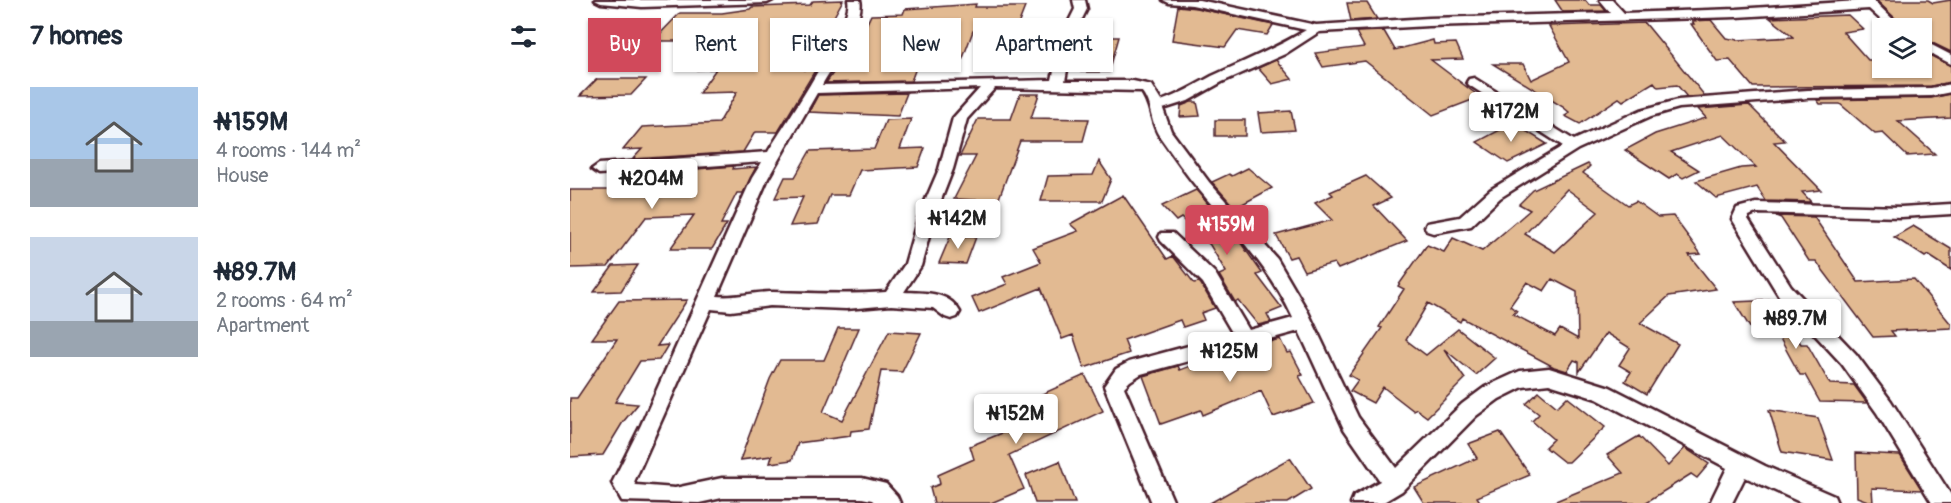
<!DOCTYPE html>
<meta charset="utf-8">
<style>
body{margin:0;font-family:Pangolin,sans-serif;background:#f2f2f3;color:#1f2937;height:100vh;display:flex;flex-direction:column;font-size:22px;white-space:nowrap}
*{box-sizing:border-box;margin:0}
p{font-size:20px;color:#747a83}
.icon{flex:none;width:33px;height:33px;fill:none;stroke:currentColor;stroke-width:2;stroke-linecap:round;stroke-linejoin:round}
.map{position:relative;flex:1;overflow:hidden}
.sheet{display:flex;flex-direction:column;background:#fff;width:570px}
.sheet>*{flex:none}
.hud{position:absolute;left:18px;top:18px;width:570px;height:54px;display:flex;gap:12px}
.tools{position:absolute;left:1302px;top:18px;display:grid;gap:12px}
.tools a{display:grid;place-items:center;width:60px;height:60px;border-radius:0px;background:#fff;box-shadow:0 2px 4px #0004;font-size:30px}
.price{position:absolute;translate:-50% -51px;padding:0 14px;border-radius:6px;background:#fff;color:#222;font-size:20px;line-height:39px;filter:drop-shadow(0 2px 3px #0008)}
.price::after{content:'';position:absolute;left:50%;top:36px;width:18px;height:14px;margin-left:-9px;background:inherit;clip-path:polygon(0 0,100% 0,50% 100%)}
.price.on{background:#d1495b;color:#fff}
ul{padding:0;list-style:none}
li{display:flex;align-items:center;gap:18px;height:150px;padding:0 30px}
li span{display:grid;place-items:center;flex:none;width:168px;height:120px;border-radius:0px;color:#555}
li>.icon{margin-inline-start:auto}
span .icon{width:72px;height:72px;fill:#fffc;stroke-width:1}
li b{font-size:26px}
h2{display:flex;justify-content:space-between;align-items:center;height:72px;padding:0 30px;font-size:26px}
.tag{padding:0 21px;border-radius:0px;background:#fff;box-shadow:0 2px 4px #0004;font-size:21px;line-height:54px}
.tag.on{background:#d1495b;color:#fff}
main{display:flex;flex:1;min-height:0}
.map>svg:first-child{display:block}
</style>
<main>
<section class="sheet">
<h2>7 homes<svg class="icon" aria-label="filters" viewBox="0 0 24 24"><path d="M4 7h16M4 17h16"/><circle cx="9" cy="7" r="2"/><circle cx="15" cy="17" r="2"/></svg></h2>
<ul>
<li><span style="background:linear-gradient(#a9c7e8 60%,#9aa5b1 0)"><svg class="icon" aria-label="home" viewBox="0 0 24 24"><path d="M3 11l9-7 9 7M6 9v11h12V9"/></svg></span><div><b>₦159M</b><p>4 rooms · 144 m²</p><p>House</p></div></li>
<li><span style="background:linear-gradient(#c9d6e8 70%,#9aa5b1 0)"><svg class="icon" aria-label="home" viewBox="0 0 24 24"><path d="M3 11l9-7 9 7M6 9v11h12V9"/></svg></span><div><b>₦89.7M</b><p>2 rooms · 64 m²</p><p>Apartment</p></div></li>
</ul>
</section>
<div class="map">
<svg width="1381" height="503" viewBox="0 0 1381 503">
<rect width="100%" height="100%" fill="#fff"/>
<filter id="ink" filterUnits="userSpaceOnUse"><feTurbulence type="fractalNoise" baseFrequency=".0167" numOctaves="2"/><feDisplacementMap in="SourceGraphic" scale="12" xChannelSelector="R" yChannelSelector="G"/><feConvolveMatrix kernelMatrix="1 2 1 2 8 2 1 2 1" color-interpolation-filters="sRGB"/></filter>
<g filter="url(#ink)">
<path fill="#e2ba92" stroke="#4a1f2b" stroke-width="1.5" fill-rule="evenodd" d="M 273,0 L 235,70 L 246,69 L 208,132 L 185,132 L 173,152 L 63,159 L 72,149 L 53,150 L 72,127 L 149,123 L 167,92 L 129,93 L 146,69 L 124,70 L 126,67 L 120,68 L 141,41 L 83,41 L 110,13 L 152,13 L 180,9 L 182,7 L 240,5 L 243,1 Z
M 985,0 L 1015,0 L 1019,5 L 1031,5 L 1036,11 L 993,12 Z
M 1306,0 L 1358,0 L 1363,3 L 1381,0 L 1381,52 L 1352,38 L 1352,19 L 1327,20 Z
M 777,3 L 797,3 L 807,19 L 781,21 Z
M 406,4 L 405,7 L 455,7 L 446,30 L 403,31 L 390,66 L 346,68 L 341,81 L 256,83 L 285,42 L 288,42 L 301,15 L 333,14 L 335,9 Z
M 608,6 L 626,8 L 703,25 L 697,35 L 667,30 L 655,47 L 602,40 Z
M 1278,15 L 1293,29 L 1273,32 L 1298,60 L 1312,60 L 1312,68 L 1352,68 L 1352,51 L 1381,66 L 1381,82 L 1361,86 L 1183,87 L 1160,60 L 1147,61 L 1121,24 L 1124,24 L 1122,21 L 1141,20 L 1156,38 L 1168,40 L 1224,37 L 1200,18 Z
M 1075,23 L 1135,96 L 1117,97 L 1107,85 L 1088,87 L 1084,82 L 1053,101 L 1049,98 L 1010,124 L 995,116 L 1000,113 L 993,107 L 923,64 L 953,64 L 961,80 L 999,62 L 979,26 Z
M 814,31 L 825,50 L 863,40 L 864,44 L 886,43 L 893,59 L 861,60 L 910,97 L 863,115 L 795,61 L 753,67 L 745,53 L 794,47 L 786,32 Z
M 460,35 L 477,35 L 471,50 L 454,50 Z
M 525,37 L 549,37 L 539,72 L 511,72 Z
M 706,60 L 722,79 L 702,84 L 688,68 Z
M 27,79 L 76,79 L 61,95 L 10,96 Z
M 337,93 L 328,116 L 239,112 L 248,95 Z
M 450,94 L 469,94 L 461,118 L 519,119 L 513,141 L 450,141 L 428,201 L 384,199 L 406,156 L 390,156 L 408,119 L 441,119 Z
M 1381,94 L 1381,118 L 1328,121 L 1365,154 L 1337,156 L 1313,133 L 1305,134 L 1270,104 L 1250,104 L 1247,100 L 1361,98 Z
M 621,102 L 627,102 L 630,116 L 610,117 L 611,106 Z
M 1179,105 L 1215,141 L 1204,142 L 1251,190 L 1232,192 L 1241,202 L 1196,201 L 1187,187 L 1146,198 L 1126,181 L 1171,168 L 1186,167 L 1153,135 L 1101,152 L 1129,170 L 1113,178 L 1107,174 L 1099,179 L 1055,150 L 1085,134 L 1136,118 L 1128,109 Z
M 721,111 L 725,130 L 691,132 L 688,113 Z
M 341,119 L 330,149 L 355,148 L 348,167 L 290,170 L 279,195 L 260,195 L 248,224 L 220,226 L 233,197 L 205,198 L 215,177 L 225,177 L 240,151 L 304,149 L 316,120 Z
M 645,120 L 675,120 L 675,136 L 645,136 Z
M 943,123 L 977,144 L 938,163 L 907,142 Z
M 529,161 L 541,179 L 532,201 L 471,201 L 478,176 L 523,175 Z
M 1018,164 L 1020,166 L 1013,173 L 1058,205 L 1066,201 L 1088,217 L 1103,216 L 1131,254 L 1119,255 L 1146,289 L 1099,296 L 1070,323 L 1108,344 L 1077,394 L 1055,381 L 1061,372 L 1049,365 L 1060,348 L 1036,333 L 1009,372 L 1009,362 L 1004,360 L 997,371 L 984,367 L 892,318 L 890,322 L 858,303 L 836,340 L 856,355 L 888,329 L 925,358 L 906,375 L 874,349 L 895,379 L 857,417 L 846,409 L 844,411 L 813,387 L 803,403 L 780,391 L 788,380 L 779,375 L 812,328 L 809,327 L 834,289 L 828,286 L 857,245 L 874,252 L 883,238 L 912,251 L 960,210 L 949,204 L 963,190 ZM 997,189 L 1028,212 L 985,252 L 955,234 ZM 982,279 L 1007,292 L 1008,339 L 990,329 L 985,336 L 943,314 L 947,311 L 940,306 L 957,282 L 974,291 Z
M 164,166 L 163,169 L 186,167 L 173,193 L 167,193 L 151,224 L 157,224 L 142,249 L 100,249 L 124,215 L 76,217 L 38,267 L 0,268 L 0,190 L 38,190 L 51,175 Z
M 678,168 L 702,188 L 665,208 L 642,182 L 659,174 L 662,176 Z
M 796,176 L 821,198 L 804,206 L 837,241 L 768,269 L 764,263 L 734,271 L 726,256 L 719,258 L 706,235 L 762,220 L 745,203 L 763,195 L 760,192 Z
M 626,190 L 668,239 L 692,273 L 687,275 L 712,308 L 697,314 L 701,322 L 688,325 L 668,300 L 665,302 L 649,275 L 656,272 L 640,245 L 611,218 L 606,221 L 592,206 Z
M 553,195 L 597,259 L 603,256 L 624,283 L 629,282 L 631,284 L 645,308 L 631,313 L 634,320 L 613,327 L 610,320 L 554,340 L 559,353 L 514,368 L 503,335 L 492,339 L 471,288 L 409,313 L 402,298 L 437,284 L 433,277 L 471,262 L 463,248 L 508,231 L 500,224 Z
M 1206,216 L 1244,217 L 1288,282 L 1344,279 L 1381,324 L 1381,328 L 1321,331 L 1325,336 L 1303,337 L 1246,261 L 1239,261 L 1211,218 Z
M 1343,226 L 1381,249 L 1381,270 L 1358,255 L 1355,257 L 1324,237 Z
M 380,237 L 406,237 L 396,264 L 369,263 Z
M 68,265 L 51,291 L 24,292 L 43,266 Z
M 117,300 L 87,346 L 98,345 L 89,360 L 70,361 L 45,402 L 68,404 L 53,422 L 33,455 L 0,457 L 0,398 L 7,398 L 47,339 L 22,339 L 49,301 Z
M 1208,300 L 1219,315 L 1213,316 L 1231,344 L 1237,344 L 1260,384 L 1284,385 L 1297,403 L 1250,402 L 1235,375 L 1230,375 L 1207,333 L 1184,334 L 1164,302 Z
M 268,328 L 289,328 L 253,412 L 272,420 L 319,331 L 351,333 L 332,372 L 311,371 L 299,429 L 281,431 L 280,436 L 228,443 L 222,460 L 200,463 L 202,456 L 170,460 L 200,379 L 210,360 L 254,360 Z
M 710,339 L 717,353 L 721,352 L 733,375 L 729,376 L 744,403 L 703,417 L 691,391 L 633,415 L 631,410 L 591,424 L 573,376 L 608,366 L 610,370 L 649,355 Z
M 515,375 L 533,411 L 439,455 L 454,489 L 421,503 L 364,503 L 360,488 L 370,484 L 368,475 L 404,459 L 400,446 L 442,429 L 434,411 Z
M 969,392 L 987,407 L 997,397 L 1035,427 L 999,462 L 994,462 L 975,447 L 983,439 L 962,421 L 969,414 L 956,404 Z
M 1199,410 L 1248,418 L 1263,460 L 1212,452 Z
M 930,432 L 960,475 L 907,497 L 911,503 L 854,503 L 844,487 L 907,458 L 898,444 Z
M 1069,436 L 1098,466 L 1115,448 L 1139,464 L 1127,478 L 1121,474 L 1075,503 L 981,503 L 1053,473 L 1037,455 Z
M 1286,453 L 1330,455 L 1352,490 L 1302,488 L 1303,503 L 1287,497 Z
M 720,458 L 741,489 L 718,503 L 640,503 Z
M 490,461 L 505,503 L 465,503 L 456,475 Z"/>
<g fill="none" stroke-linecap="round" stroke-linejoin="round">
<defs>
<path id="street" d="M 25,0 L 203,0 L 197,3 L 72,7 L 31,3 Z
M 278,0 L 290,0 C 296,19 262,67 252,85 L 482,80 L 491,37 L 505,9 L 503,0 L 515,0 L 517,9 L 503,37 L 495,81 L 563,81 L 581,85 L 591,101 C 609,95 625,85 642,76 C 674,61 705,49 736,30 L 622,5 L 599,3 L 593,0 L 629,0 L 746,25 L 859,18 L 1041,13 L 1030,0 L 1042,0 L 1054,13 L 1166,9 L 1303,0 L 1332,28 L 1320,28 L 1299,9 L 1166,17 L 859,26 L 749,32 L 715,54 L 652,82 L 618,101 L 593,109 L 601,131 L 639,182 L 707,259 L 738,312 L 788,417 L 826,468 L 892,404 L 915,387 L 950,371 L 979,368 L 1040,387 L 1195,466 L 1264,496 L 1267,503 L 1232,503 L 1175,477 L 1162,503 L 1140,503 L 1157,468 L 1027,399 L 979,384 L 953,387 L 929,399 L 906,416 L 832,491 L 812,503 L 781,503 L 784,496 L 810,481 L 774,429 L 729,331 L 571,374 L 560,381 L 554,387 L 604,503 L 582,503 L 534,386 L 546,369 L 559,362 L 663,334 L 633,283 L 591,241 L 589,237 L 591,233 L 603,233 L 645,273 L 679,330 L 723,318 C 701,270 665,233 631,192 C 616,175 603,155 590,137 C 580,123 582,103 571,91 L 425,88 L 397,119 L 383,169 L 364,218 L 351,266 L 334,292 C 354,293 379,291 390,312 L 387,317 L 381,319 L 375,317 L 363,308 L 321,305 L 276,309 L 200,306 L 161,311 L 141,309 L 64,482 L 66,485 L 105,488 L 152,478 L 292,478 L 316,484 L 327,496 L 330,503 L 305,503 L 302,500 L 292,498 L 152,498 L 129,503 L 52,501 L 42,483 L 71,425 L 182,178 L 192,162 L 29,174 L 22,169 L 29,164 L 198,152 C 212,129 285,20 278,0 ZM 410,88 L 383,118 L 369,169 L 348,218 L 335,264 L 316,292 C 278,295 241,293 203,292 C 184,292 166,298 147,296 L 198,178 L 247,93 Z
M 1352,40 L 1381,55 L 1381,64 L 1352,49 Z
M 904,78 L 1004,140 L 1071,110 L 1108,100 L 1238,90 L 1361,88 L 1381,84 L 1381,92 L 1361,96 L 1238,98 L 1109,108 L 1081,116 L 1008,149 L 930,198 L 901,226 L 863,233 L 857,231 L 855,227 L 857,223 L 890,217 L 920,190 L 993,146 L 899,85 L 897,82 L 899,79 Z
M 1186,203 L 1331,207 L 1381,204 L 1381,214 L 1331,217 L 1186,213 L 1179,216 L 1178,219 L 1221,286 L 1286,354 L 1321,401 L 1381,495 L 1381,503 L 1362,503 L 1307,413 L 1272,364 L 1209,296 L 1162,219 L 1167,208 Z"/>
</defs>
<use href="#street" stroke="#4a1f2b" stroke-width="5"/>
<use href="#street" fill="#fff" fill-rule="evenodd"/>
</g>
</g>
</svg>
<div class="tools">
<a><svg class="icon" aria-label="layers" viewBox="0 0 24 24"><path d="M12 4l9 5-9 5-9-5zM3 14l9 5 9-5"/></svg></a>
</div>
<b class="price" style="left:941px;top:143px">₦172M</b>
<b class="price" style="left:82px;top:210px">₦204M</b>
<b class="price" style="left:388px;top:250px">₦142M</b>
<b class="price on" style="left:657px;top:256px">₦159M</b>
<b class="price" style="left:1226px;top:350px">₦89.7M</b>
<b class="price" style="left:660px;top:383px">₦125M</b>
<b class="price" style="left:446px;top:445px">₦152M</b>
<div class="hud">
<a class="tag on">Buy</a>
<a class="tag">Rent</a>
<a class="tag">Filters</a>
<a class="tag">New</a>
<a class="tag">Apartment</a>
</div>
</div>
</main>
